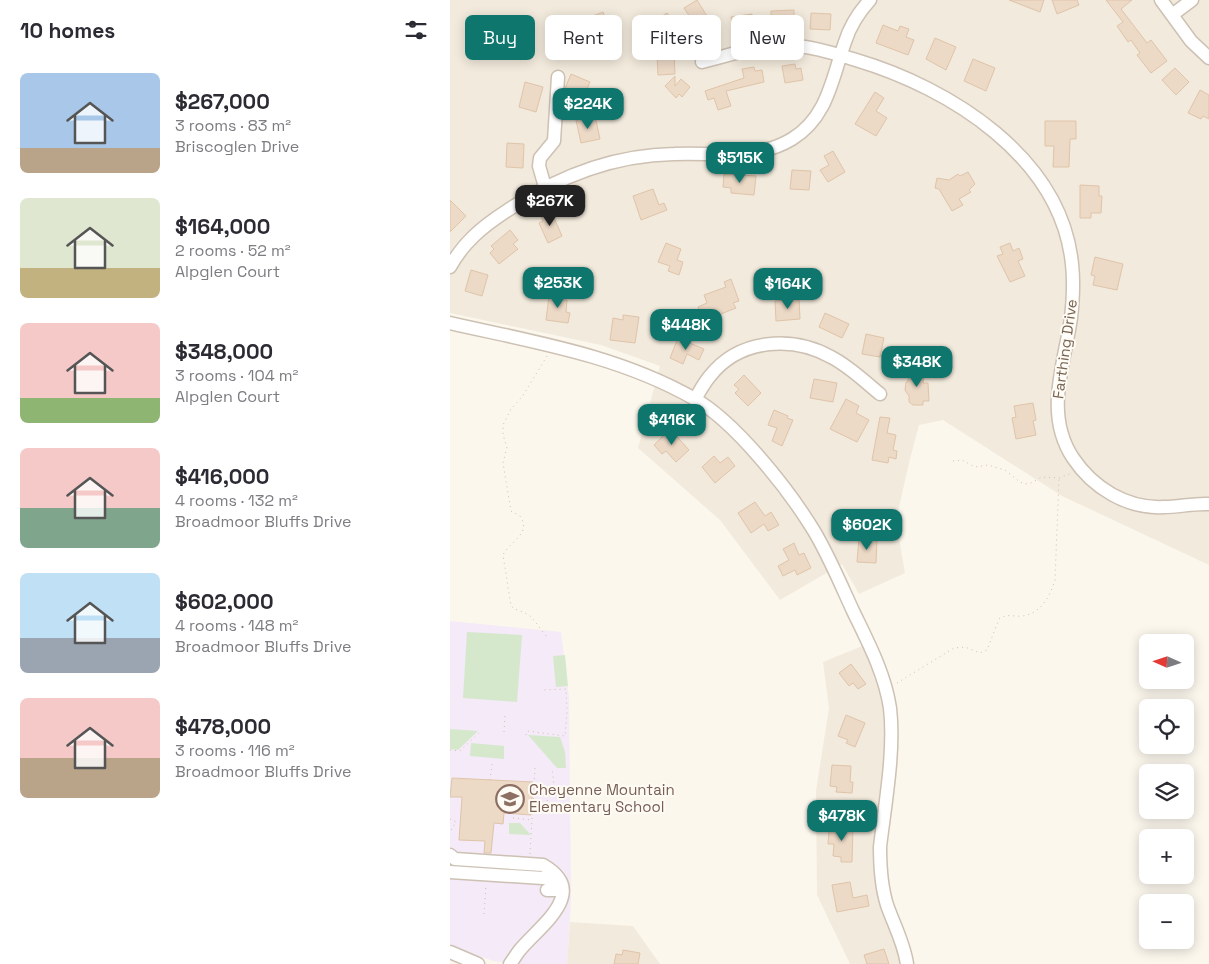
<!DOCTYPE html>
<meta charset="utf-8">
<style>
body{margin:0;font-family:"Space Grotesk",sans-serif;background:#f7f7f7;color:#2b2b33;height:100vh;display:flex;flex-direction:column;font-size:19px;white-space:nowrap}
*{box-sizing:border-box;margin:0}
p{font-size:16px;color:#7c7c81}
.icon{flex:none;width:28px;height:28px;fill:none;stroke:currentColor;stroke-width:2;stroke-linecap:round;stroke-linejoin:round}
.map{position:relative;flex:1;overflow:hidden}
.drawer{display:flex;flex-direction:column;background:#fff;width:450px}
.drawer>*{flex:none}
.guide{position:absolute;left:15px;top:15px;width:475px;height:45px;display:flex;gap:10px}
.needle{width:32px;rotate:273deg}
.buttons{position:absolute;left:689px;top:634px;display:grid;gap:10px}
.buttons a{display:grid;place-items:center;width:55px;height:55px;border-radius:8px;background:#fff;box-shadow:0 2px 12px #0003;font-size:25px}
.price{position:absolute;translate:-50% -42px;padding:0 11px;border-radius:10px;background:#0f766e;color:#fff;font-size:16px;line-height:32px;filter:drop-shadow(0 1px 2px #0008)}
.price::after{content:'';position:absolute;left:50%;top:30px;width:15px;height:11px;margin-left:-8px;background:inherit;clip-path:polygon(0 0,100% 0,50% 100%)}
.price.active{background:#222;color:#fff}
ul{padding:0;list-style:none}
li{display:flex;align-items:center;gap:15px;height:125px;padding:0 20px}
li span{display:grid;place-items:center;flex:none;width:140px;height:100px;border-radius:8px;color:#555}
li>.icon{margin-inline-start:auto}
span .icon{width:60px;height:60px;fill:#fffc;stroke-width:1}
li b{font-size:21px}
h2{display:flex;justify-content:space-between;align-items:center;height:60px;padding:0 20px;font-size:21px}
.chip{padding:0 18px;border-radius:8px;background:#fff;box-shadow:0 2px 12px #0003;font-size:18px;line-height:45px}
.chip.active{background:#0f766e;color:#fff}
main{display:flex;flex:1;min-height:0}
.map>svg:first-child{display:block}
</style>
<main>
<section class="drawer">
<h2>10 homes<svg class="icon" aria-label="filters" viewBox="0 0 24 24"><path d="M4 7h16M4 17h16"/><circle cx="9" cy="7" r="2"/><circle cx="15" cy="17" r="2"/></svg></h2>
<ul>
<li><span style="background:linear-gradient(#a9c7e8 75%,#b9a48a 0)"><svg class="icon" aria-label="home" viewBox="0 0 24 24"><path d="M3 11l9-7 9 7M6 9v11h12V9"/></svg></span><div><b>$267,000</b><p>3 rooms · 83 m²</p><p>Briscoglen Drive</p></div></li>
<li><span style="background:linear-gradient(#dfe7d0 70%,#c2b280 0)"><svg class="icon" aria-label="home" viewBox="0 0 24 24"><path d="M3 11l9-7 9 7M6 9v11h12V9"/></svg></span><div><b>$164,000</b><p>2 rooms · 52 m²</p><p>Alpglen Court</p></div></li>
<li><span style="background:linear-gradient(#f6c9c9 75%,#8fb573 0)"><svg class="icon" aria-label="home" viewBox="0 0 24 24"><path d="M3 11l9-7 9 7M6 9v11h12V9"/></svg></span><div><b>$348,000</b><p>3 rooms · 104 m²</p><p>Alpglen Court</p></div></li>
<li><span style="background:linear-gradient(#f6c9c9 60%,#7fa58c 0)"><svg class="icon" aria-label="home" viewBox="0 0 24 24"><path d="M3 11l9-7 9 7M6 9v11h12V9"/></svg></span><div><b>$416,000</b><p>4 rooms · 132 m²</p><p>Broadmoor Bluffs Drive</p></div></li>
<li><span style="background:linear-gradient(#bfe0f5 65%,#9aa5b1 0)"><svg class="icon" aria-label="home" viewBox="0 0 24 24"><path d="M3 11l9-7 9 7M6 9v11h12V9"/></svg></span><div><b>$602,000</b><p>4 rooms · 148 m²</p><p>Broadmoor Bluffs Drive</p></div></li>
<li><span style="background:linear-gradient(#f6c9c9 60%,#b9a48a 0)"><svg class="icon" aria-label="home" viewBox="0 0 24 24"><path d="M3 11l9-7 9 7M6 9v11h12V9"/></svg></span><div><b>$478,000</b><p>3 rooms · 116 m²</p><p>Broadmoor Bluffs Drive</p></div></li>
</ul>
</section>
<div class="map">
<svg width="759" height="964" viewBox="0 0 759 964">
<rect width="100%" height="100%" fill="#fbf7ed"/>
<path fill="#f2eadc" d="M 0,0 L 759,0 L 759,565 L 612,496 L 493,420 L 469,425 L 459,463 L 446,520 L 455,573 L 409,594 L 392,564 L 330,600 L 270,520 L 188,448 L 210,366 L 151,345 L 0,313 Z
M 415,645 L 430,686 L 435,712 L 435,747 L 425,835 L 423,861 L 425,881 L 447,943 L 452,964 L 400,964 L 367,895 L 366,791 L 379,708 L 373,662 Z
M 120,922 L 183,926 L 210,964 L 117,964 Z"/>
<path fill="#f4eaf8" d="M 0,621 L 111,632 L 119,698 L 121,899 L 117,964 L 62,964 L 44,961 L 13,951 L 0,944 Z"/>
<path fill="#d5e8cc" d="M 17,632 L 72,635 L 67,702 L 13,698 Z
M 115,655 L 118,686 L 106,687 L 103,656 Z
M 0,729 L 28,731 L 8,750 L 0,749 Z
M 78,735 L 110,737 L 115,752 L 116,768 L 107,768 Z
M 21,743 L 54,746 L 54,759 L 20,756 Z
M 59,823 L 70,823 L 81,835 L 59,834 Z"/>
<path fill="#ecd9c6" stroke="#dfc4a9" d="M 247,0 L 257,16 L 240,27 L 235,19 L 240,17 L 234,8 Z
M 559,0 L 594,0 L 590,12 Z
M 602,0 L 627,0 L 629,5 L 607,14 Z
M 656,0 L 682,0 L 671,9 L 697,43 L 701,40 L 717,61 L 701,73 L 687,55 L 690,53 L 681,40 L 678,42 L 667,26 L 673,22 Z
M 344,10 L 344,29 L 321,30 L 321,11 Z
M 153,12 L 159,29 L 131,40 L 125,23 Z
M 217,13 L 224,24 L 219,28 L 222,33 L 210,40 L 200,24 Z
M 361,13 L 381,14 L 380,30 L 360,29 Z
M 302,14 L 305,33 L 284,36 L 281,17 Z
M 433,25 L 448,31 L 450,26 L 459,29 L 456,37 L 464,40 L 458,55 L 426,43 Z
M 61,27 L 80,29 L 78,54 L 65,53 L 66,48 L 59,47 Z
M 485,38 L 506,47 L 496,70 L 476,59 Z
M 224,54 L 225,74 L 208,75 L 207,55 Z
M 523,59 L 545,68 L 536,91 L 514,81 Z
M 345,64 L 346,69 L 351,68 L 353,80 L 335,83 L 332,66 Z
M 304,67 L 305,71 L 312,70 L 314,82 L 276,91 L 281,106 L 268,110 L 264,98 L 258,100 L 255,91 L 294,78 L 292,69 Z
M 725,68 L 739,82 L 726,95 L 712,80 Z
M 121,74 L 140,82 L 135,94 L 139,96 L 134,107 L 117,99 L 119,95 L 115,93 L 116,86 Z
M 225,76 L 225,86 L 231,79 L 240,87 L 232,97 L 229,94 L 226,98 L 215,86 Z
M 75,82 L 93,87 L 86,112 L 69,107 Z
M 750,90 L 759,95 L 759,119 L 753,116 L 751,119 L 738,113 Z
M 425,92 L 434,98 L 426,111 L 437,118 L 426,136 L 405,124 Z
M 145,116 L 150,139 L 131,143 L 126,120 Z
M 595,121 L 626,121 L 626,139 L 620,139 L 619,167 L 603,167 L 604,146 L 595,146 Z
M 57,143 L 74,144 L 73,168 L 56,167 Z
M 383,151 L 395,172 L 378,182 L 370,170 L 379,165 L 374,156 Z
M 342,170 L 361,171 L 359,190 L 340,189 Z
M 518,172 L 525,184 L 519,190 L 521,192 L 509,199 L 513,205 L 502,211 L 489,189 L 485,188 L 487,178 L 499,180 L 508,174 L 510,176 Z
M 274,174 L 306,176 L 304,195 L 281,193 L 281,188 L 273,187 Z
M 630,185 L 649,186 L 649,196 L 652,196 L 651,213 L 641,213 L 641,218 L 630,218 Z
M 203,189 L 209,205 L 214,203 L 217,210 L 191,220 L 183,196 Z
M 0,200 L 16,216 L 0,232 Z
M 100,209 L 112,236 L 98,243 L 89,223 L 93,221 L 90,214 Z
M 60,230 L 68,240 L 63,244 L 68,249 L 49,264 L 40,253 L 44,249 L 41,246 Z
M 216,243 L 231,249 L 227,260 L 233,262 L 229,275 L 218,271 L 220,266 L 208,262 Z
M 560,243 L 563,251 L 569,248 L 573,259 L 568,261 L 575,276 L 560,282 L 547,256 L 553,254 L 550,247 Z
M 645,257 L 673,264 L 667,290 L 643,285 L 645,276 L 641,275 Z
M 21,270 L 38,275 L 32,296 L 15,291 Z
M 281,279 L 289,301 L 283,303 L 286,308 L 253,321 L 248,307 L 257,303 L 254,295 L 276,287 L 274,282 Z
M 105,292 L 113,293 L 113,300 L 117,300 L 116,312 L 120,313 L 118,323 L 96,320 L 99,296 L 105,297 Z
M 349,299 L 350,319 L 326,321 L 325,301 Z
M 375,313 L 399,324 L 392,338 L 369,327 Z
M 173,315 L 189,317 L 185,343 L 160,340 L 163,318 L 173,320 Z
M 416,334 L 434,338 L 430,357 L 412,354 Z
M 228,338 L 254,349 L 249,360 L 237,354 L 233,364 L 220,358 Z
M 459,370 L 474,370 L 473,383 L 478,383 L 479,401 L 473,401 L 473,405 L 463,405 L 459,402 L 459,396 L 455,390 L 456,382 L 458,382 Z
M 294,375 L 311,393 L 298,406 L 285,393 L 289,389 L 284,385 Z
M 364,379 L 387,383 L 383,402 L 360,398 Z
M 396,399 L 409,406 L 406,413 L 419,420 L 407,442 L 380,429 Z
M 583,403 L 586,420 L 583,421 L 586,435 L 566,439 L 562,418 L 566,417 L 564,406 Z
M 324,410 L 338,416 L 337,418 L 343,420 L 332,446 L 322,441 L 327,428 L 318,425 Z
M 430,417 L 440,418 L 437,433 L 446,435 L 443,450 L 447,451 L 446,459 L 439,457 L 438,463 L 422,460 Z
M 220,429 L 239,450 L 226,462 L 216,451 L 212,454 L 204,445 Z
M 264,456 L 270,463 L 278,457 L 285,466 L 265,483 L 252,467 Z
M 305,502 L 315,516 L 321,512 L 329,525 L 318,531 L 314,524 L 301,533 L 288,513 Z
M 409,538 L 427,539 L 426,563 L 407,562 Z
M 344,543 L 349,555 L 354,553 L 361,568 L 347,575 L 345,570 L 333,576 L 328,566 L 339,560 L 333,549 Z
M 401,664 L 416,684 L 408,689 L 403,683 L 399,686 L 389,673 Z
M 396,715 L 415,723 L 405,747 L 396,743 L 398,740 L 388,736 Z
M 382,765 L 401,766 L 400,782 L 403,782 L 402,793 L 386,792 L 387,787 L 380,786 Z
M 2,778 L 83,782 L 81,815 L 54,813 L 53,824 L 44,823 L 41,853 L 34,853 L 35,841 L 9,840 L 12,797 L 0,797 Z
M 384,825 L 403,826 L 402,862 L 391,862 L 391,857 L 383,856 L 384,844 L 378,844 L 379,831 L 384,831 Z
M 400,882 L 403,898 L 417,895 L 419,906 L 387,912 L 382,885 Z
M 434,949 L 439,964 L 417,964 L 414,955 Z
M 173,950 L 190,953 L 188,964 L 164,964 L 166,954 L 172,955 Z"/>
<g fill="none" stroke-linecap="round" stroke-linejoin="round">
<defs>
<path id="minor" d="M 711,0 L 741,41 L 759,58
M 722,15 L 742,0
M 252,62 C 277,56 308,45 333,45 C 357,45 383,53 406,60 C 500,88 611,157 622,264 C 624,282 623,300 621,318 C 614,366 594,414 623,458 C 643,488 677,509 714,507 C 729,507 744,503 759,504
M 95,187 L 89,166 L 90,158 L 104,141 L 108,77
M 0,267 C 13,243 32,227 55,212 C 105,178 163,155 224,154 C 264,152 306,161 342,139 C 378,117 382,78 395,42 C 400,26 409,12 420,0
M 0,323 C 83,342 167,355 243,398 C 285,421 339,490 364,531 C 379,556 391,585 403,611 C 418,642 435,674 440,708 C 445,751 435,804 430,847 C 430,866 431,886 437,905 C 444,925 454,943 457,964
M 245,399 C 250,391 254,383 260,376 C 289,339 342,335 381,357 C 399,366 414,381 430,394
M 0,855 L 5,859 L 93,865 C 141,893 89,926 69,951 C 66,955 63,960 60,964
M 0,872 L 108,879
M 97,890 L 112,890
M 0,952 L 28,964"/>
</defs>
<use href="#minor" stroke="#cdc1b3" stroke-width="15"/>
<path stroke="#d4bfaa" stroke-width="1" stroke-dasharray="1 4" stroke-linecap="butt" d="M 97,356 L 72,397 L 61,409 L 53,425 L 53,435 L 57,447 L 53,463 L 61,511 L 70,516 C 82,534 60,541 53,555 L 61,606 C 66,611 74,611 80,616 C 86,622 91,630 97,637
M 503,461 L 512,460 L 525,467 L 538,465 L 555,470 L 570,482 L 575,484 L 581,483 L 592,477 L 609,478 L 622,473
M 447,683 L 504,648 L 515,647 L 530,653 L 537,650 L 549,619 C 557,613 563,617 572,616 C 591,614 600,596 605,580 L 609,478
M 54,732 L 55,716
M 76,735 L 77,731 L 115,736 L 117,712 L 116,689 L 91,690
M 0,750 L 10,751 L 31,731
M 40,780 L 42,764
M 97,801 L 104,786 L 102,768
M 63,818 L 82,820
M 0,819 L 6,822 L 0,832
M 80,854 L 85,768
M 34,914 L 36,885"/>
<use href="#minor" stroke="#fff" stroke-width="12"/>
</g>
<defs>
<symbol id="school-ring" viewBox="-11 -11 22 22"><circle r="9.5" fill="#fefbf4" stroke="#8d6e63" stroke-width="1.5"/><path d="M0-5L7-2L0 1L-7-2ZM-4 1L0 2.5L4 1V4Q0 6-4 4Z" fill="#8d6e63"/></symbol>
</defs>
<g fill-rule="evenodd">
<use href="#school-ring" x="44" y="783" width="32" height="32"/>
</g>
<g text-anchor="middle" stroke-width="4" stroke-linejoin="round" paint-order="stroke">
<g font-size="15" fill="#756251" stroke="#fefbf4">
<text transform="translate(615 349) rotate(-82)" y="5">Farthing Drive</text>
</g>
<g font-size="15" fill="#785e54" stroke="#fefbf4" text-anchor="start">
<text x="79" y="795">Cheyenne Mountain<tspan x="79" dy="17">Elementary School</tspan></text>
</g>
</g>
</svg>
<div class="buttons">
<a><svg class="needle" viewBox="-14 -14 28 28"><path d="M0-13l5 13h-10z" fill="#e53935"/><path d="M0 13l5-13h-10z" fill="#7c7c81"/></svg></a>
<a><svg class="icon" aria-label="locate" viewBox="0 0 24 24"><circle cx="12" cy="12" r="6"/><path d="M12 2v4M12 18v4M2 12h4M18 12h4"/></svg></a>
<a><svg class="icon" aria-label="layers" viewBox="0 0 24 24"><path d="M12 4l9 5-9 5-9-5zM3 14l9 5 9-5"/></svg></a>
<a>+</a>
<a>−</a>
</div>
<b class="price" style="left:138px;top:130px">$224K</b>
<b class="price" style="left:290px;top:184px">$515K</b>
<b class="price active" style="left:100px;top:227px">$267K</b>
<b class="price" style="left:108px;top:309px">$253K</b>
<b class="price" style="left:338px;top:310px">$164K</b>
<b class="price" style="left:236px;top:351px">$448K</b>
<b class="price" style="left:467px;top:388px">$348K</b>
<b class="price" style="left:222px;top:446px">$416K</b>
<b class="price" style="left:417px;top:551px">$602K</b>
<b class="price" style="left:392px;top:842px">$478K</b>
<div class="guide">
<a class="chip active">Buy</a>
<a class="chip">Rent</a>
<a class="chip">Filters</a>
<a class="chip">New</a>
</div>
</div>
</main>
